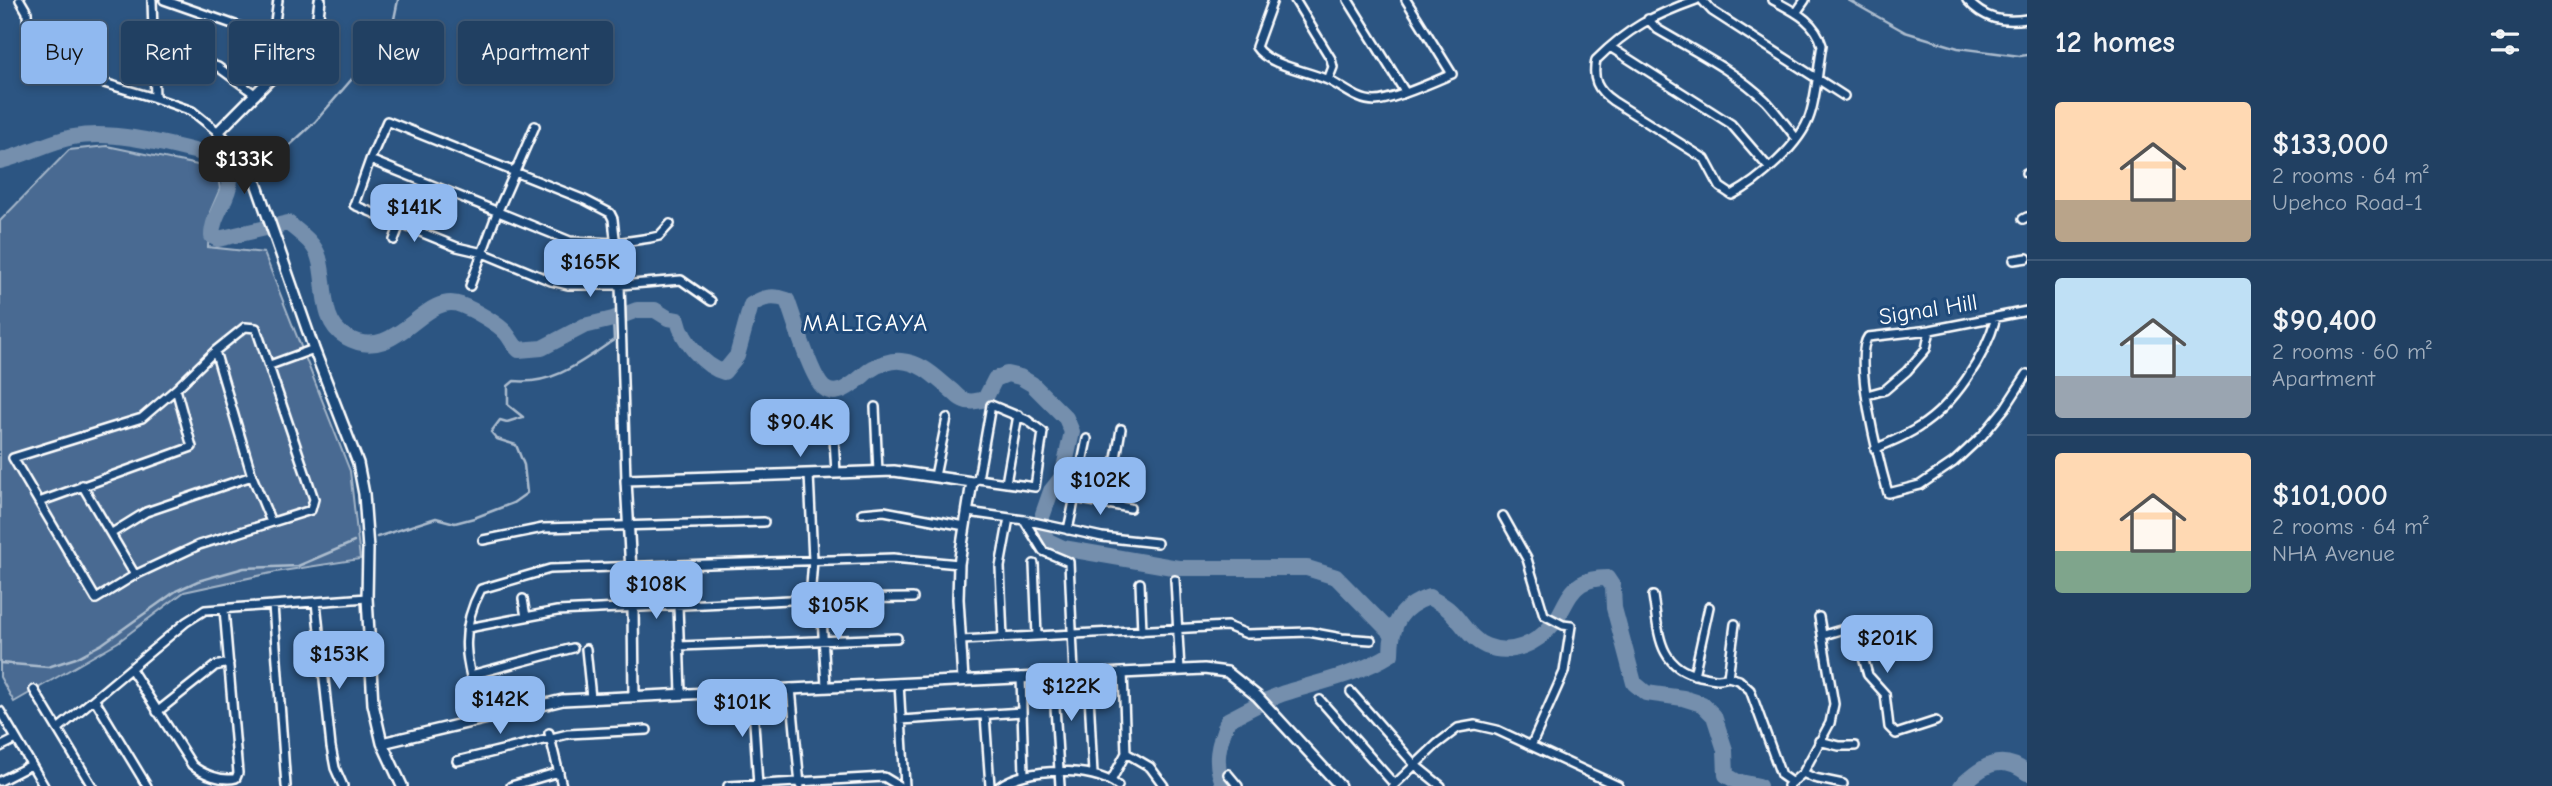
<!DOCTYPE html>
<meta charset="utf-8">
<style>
body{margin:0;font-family:"Comic Neue",sans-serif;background:#2d4b6b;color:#f1f3f6;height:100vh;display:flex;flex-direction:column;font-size:26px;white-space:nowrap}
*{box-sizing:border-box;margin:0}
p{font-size:23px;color:#a2afbe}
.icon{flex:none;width:38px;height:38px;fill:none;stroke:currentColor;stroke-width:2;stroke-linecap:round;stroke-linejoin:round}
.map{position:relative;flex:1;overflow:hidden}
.sheet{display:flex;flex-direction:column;background:#214062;width:525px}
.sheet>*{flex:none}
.hud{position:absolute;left:21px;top:21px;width:665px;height:63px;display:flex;gap:14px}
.price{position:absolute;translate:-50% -60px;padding:0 16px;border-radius:14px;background:#90b9f0;color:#111;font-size:23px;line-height:46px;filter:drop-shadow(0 2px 4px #0008)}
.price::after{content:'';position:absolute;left:50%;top:42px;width:21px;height:16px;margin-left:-10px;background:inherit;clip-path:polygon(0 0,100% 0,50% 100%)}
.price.selected{background:#222;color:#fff}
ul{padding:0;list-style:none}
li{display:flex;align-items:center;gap:21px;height:175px;padding:0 28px}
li+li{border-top:2px solid #3e5977}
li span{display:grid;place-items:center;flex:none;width:196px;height:140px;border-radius:7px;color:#555}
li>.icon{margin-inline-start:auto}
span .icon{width:84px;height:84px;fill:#fffc;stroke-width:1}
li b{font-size:30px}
h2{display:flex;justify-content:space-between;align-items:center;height:84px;padding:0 28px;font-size:30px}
.pill{padding:0 24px;border-radius:7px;background:#214062;box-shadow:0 4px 10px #0003,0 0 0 2px #3e5977;font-size:24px;line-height:63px}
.pill.selected{background:#90b9f0;color:#111}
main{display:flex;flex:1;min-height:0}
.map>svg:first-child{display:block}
</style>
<main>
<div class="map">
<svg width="2027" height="786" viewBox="0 0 2027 786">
<rect width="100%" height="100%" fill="#2c5582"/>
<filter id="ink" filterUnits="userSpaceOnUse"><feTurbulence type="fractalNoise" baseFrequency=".0143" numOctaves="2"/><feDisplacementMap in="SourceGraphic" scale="14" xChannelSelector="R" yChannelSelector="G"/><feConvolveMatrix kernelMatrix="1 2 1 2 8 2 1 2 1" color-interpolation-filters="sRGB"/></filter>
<g filter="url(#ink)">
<path fill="#486b92" stroke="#a4b5c8" stroke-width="2" d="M 107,146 L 217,169 L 220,189 L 210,212 L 208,247 L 264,253 L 350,471 L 360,559 L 276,572 L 184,592 L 118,642 L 14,702 L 0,677 L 0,221 L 69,150 Z"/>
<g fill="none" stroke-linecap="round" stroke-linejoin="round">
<path stroke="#acbcce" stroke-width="2.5" d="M 1848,0 L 1905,32 L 1958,48 L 2020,56 L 2027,55
M 245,159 L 290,145 L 315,122 L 364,65 L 393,24 L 398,0
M 227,165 L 239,161
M 377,537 L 436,518 L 455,523 L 474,518 L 513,503 L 527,493 L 524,465 L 516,445 L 497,439 L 491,432 L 500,420 L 507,422 L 523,417 L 508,405 L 508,386 L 514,381 C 554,385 582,361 614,340 L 613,319
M 0,663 L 48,667 L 76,658 L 102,644 L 176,591 L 198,581 L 244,568 L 298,566 L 354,542"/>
<path stroke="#748fad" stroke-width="16" d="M 0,161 C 25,155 48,142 73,137 C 118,129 175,147 219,157 C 247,185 212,206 212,236 L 218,239 L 288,223 C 300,233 315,243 319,258 C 327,283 319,322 346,337 C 397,366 423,290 461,305 C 472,309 499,324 506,333 C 511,339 513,345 519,350 L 542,348 L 584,326 L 613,319 L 637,310 L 655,310 L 668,318 L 678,320 C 682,340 704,367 724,372 L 737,356 L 751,305 C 763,297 773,295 787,300 C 794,318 811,378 824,388 C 839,401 860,377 870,370 C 878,364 892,360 901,361 C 923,363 935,377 951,390 C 955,393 959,399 964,400 C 970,403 978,401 985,399 L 995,379 L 1007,374 L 1020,377 L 1032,384 L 1066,418 L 1072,432 L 1062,477 L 1051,491 L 1043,514
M 1042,531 L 1048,541 L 1063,548 L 1178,568 L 1307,568 L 1336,577 L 1391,633
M 1225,786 C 1212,764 1219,742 1228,720 C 1248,710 1267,698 1288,692 C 1323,681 1359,674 1391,654 C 1391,624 1400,607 1429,597 C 1435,601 1442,604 1448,609 C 1461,620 1469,639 1486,646 C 1511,656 1537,644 1553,624 C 1563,612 1567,593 1581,584 C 1589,579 1597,578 1607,578 L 1613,587 L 1614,608 L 1634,683 L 1646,693 L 1683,698 L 1702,704 L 1714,716 L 1725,750 L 1726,775 L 1736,781 L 1759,786
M 1961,786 C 1981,767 2000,752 2027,773"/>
<defs>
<path id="minor" d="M 20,0 L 27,12 L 29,61 L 155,98 L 192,111 L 218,132
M 152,0 L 155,98
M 164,0 L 241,27 L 289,62
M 1273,0 L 1256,47 C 1268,66 1310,71 1330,81 C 1344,88 1358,101 1375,101 C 1391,101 1436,81 1452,74 L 1406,0
M 1295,0 L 1331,59 L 1333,67 L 1328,80
M 1348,0 L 1405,92
M 1696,0 C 1654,15 1628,28 1596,60 C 1592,79 1597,90 1613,101 L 1705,159 L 1720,187 L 1732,195 C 1759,181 1801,144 1810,115 C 1817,93 1818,67 1822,45 C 1815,20 1793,11 1773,0
M 1702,0 L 1712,11 L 1844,96
M 1967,0 C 1984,19 2002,23 2027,19
M 1796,13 L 1805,0
M 1648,19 L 1657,29 C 1694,51 1735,71 1766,101 C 1777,113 1787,127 1797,139
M 154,43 L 218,67 L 256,95
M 267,44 L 275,22 L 278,0
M 1610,47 L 1731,124 L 1769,168
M 370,160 L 570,241 L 616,243 L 650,238 L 659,236 L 670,224
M 2026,173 L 2027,173
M 2023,219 L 2027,217
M 394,240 L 400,224
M 2014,260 L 2027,258
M 470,286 L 497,213 L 535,126
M 2027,311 L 1930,330 L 1868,337 C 1852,358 1880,465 1888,493 L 1920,485 L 1954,462 L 1982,436 L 2005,408 L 2027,374
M 245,327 L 256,328 L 314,499 L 311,510 L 199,545 L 135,575 L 96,599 L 13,458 L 142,418 L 176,389 L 215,351 Z
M 215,351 L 252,476 L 271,522
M 270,365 L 314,349
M 1867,395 L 1885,390 L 1907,371 L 1926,349 L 1930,330
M 875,407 L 878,472
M 833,420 L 836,473
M 1875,449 C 1890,442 1906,436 1919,427 C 1954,405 1985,357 1996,318
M 809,474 L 813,560 L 810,599
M 935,476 L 947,418
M 626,480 L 620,285 L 613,219 L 610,213 L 585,200 L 387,121 L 370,160 L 354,205 L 457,247 L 483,253 L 551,281 L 568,285 L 620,285 L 681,280 L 711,301
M 972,482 L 978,479 L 1035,487 L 1043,432 L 1027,420 L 991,405 L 978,479
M 1006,483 L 1018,415
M 82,485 L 135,575
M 1075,498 L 1130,508
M 39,502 L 192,447 L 176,389
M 1108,505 L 1121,429
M 968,512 L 1024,520 L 1102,537 L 1157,543
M 862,513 L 884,511 L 965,526
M 1503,516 L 1527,559 L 1544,615 L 1563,625 L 1571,626 L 1564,672 L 1531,746
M 1024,520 L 1043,551 L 1069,562 L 1074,674
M 1068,530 L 1087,439
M 112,533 L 146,512 L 252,476
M 483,540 L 543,528 L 764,522
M 1034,564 L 1037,636
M 1175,580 L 1180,670
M 1140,583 L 1142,631
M 1653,596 C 1659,631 1657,668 1700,676 C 1710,678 1719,681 1728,677 L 1735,624
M 523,599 L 526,617
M 821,600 L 826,686
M 316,602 L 331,747 L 335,768 L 343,786
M 273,605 L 286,786
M 678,606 L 681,693
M 468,628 L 557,611 L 810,599 L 913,598
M 1824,635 L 1854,626 L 1868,675 L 1885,694 L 1889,727 L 1896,734 L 1936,721
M 1003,638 L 1000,567 L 1009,518
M 961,640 L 1227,626 L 1247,634 L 1309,632 L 1342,638 L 1371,640
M 679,646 L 897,638
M 586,649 L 591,698
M 131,669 L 192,765 C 202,774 223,782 236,778 L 238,773 L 224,609
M 1088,674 L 1093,774
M 471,675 L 573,648
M 1053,675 L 1060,786
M 1694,675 L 1709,607
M 1021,677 L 1024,774
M 1728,677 L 1739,680 L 1750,690 L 1781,775 L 1791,782
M 899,683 L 905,786
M 791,688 L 800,785
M 34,690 L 92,786
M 752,690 L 758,786
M 1351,692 L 1415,765 L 1441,786
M 95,700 L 147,786
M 1320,700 L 1394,784
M 0,711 L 44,786
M 157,712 L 215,666 L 229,663
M 985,715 L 990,786
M 483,719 C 469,670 455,637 481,589 L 550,569 L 893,558 L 959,564
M 901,720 L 1022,712
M 58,729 L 186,622 L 205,610 L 367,598
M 549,733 L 562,786
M 1819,741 L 1839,746 L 1855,746
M 0,747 L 16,739
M 1126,753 L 1150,767 L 1164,786
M 457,761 L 568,734 L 647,730
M 1803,773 L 1814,778 L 1843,784
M 1228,774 L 1238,786
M 0,781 L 31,765
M 1111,781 L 1126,753 L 1123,672
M 511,786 L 559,772
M 728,786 L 884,777 L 899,786
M 1000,786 C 1025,767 1093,766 1118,786
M 1393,786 L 1437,744 L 1458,728 L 1475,725 L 1497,730 L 1618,786
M 1788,786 L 1803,773 L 1830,723 L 1834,704 L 1819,617"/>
<path id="tertiary" d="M 320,0 L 317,24 L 309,40 L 218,132 L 239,155 L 255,180 L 314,349 L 358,463 L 364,494 L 368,549 L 367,598 L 373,704 L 382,743 L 402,786
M 634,695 L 633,608 L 626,480 L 894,471 L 972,482 L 959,564 L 958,599 L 963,680
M 382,743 L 563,700 L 1204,669 L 1227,672 L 1257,696 L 1340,786"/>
</defs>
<use href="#minor" stroke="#fff" stroke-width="12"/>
<use href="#tertiary" stroke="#fff" stroke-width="14"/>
<use href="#minor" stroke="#1f4a7a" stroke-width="7"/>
<use href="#tertiary" stroke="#1f4a7a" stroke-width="9"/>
</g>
</g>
<g text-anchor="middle" stroke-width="6" stroke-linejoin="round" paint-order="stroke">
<g font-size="23" fill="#fff" stroke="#1f4a7a">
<text transform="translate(1928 309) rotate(-9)" y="8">Signal Hill</text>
</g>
<g font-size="24" letter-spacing="2" fill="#fff" stroke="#1f4a7a">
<text x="866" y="331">MALIGAYA</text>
</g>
</g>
</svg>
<b class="price selected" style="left:244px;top:196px">$133K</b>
<b class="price" style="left:414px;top:244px">$141K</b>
<b class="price" style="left:590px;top:299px">$165K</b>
<b class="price" style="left:800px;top:459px">$90.4K</b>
<b class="price" style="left:1100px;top:517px">$102K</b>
<b class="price" style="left:656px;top:621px">$108K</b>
<b class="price" style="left:838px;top:642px">$105K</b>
<b class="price" style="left:1887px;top:675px">$201K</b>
<b class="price" style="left:339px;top:691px">$153K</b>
<b class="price" style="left:1071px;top:723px">$122K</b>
<b class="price" style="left:500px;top:736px">$142K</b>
<b class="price" style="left:742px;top:739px">$101K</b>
<div class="hud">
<a class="pill selected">Buy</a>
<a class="pill">Rent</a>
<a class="pill">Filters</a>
<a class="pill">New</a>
<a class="pill">Apartment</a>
</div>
</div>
<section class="sheet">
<h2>12 homes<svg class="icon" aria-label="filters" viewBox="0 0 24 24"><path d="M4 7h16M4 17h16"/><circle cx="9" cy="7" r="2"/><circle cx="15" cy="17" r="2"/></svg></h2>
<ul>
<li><span style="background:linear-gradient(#ffd9b3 70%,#b9a48a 0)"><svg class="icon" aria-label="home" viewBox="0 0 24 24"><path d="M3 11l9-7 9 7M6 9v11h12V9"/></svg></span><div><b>$133,000</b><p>2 rooms · 64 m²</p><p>Upehco Road-1</p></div></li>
<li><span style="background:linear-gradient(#bfe0f5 70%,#9aa5b1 0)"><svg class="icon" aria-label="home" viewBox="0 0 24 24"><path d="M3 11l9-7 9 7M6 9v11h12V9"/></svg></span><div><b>$90,400</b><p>2 rooms · 60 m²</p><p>Apartment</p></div></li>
<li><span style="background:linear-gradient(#ffd9b3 70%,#7fa58c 0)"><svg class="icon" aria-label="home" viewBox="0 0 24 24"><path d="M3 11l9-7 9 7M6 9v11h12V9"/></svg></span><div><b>$101,000</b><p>2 rooms · 64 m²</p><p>NHA Avenue</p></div></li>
</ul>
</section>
</main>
